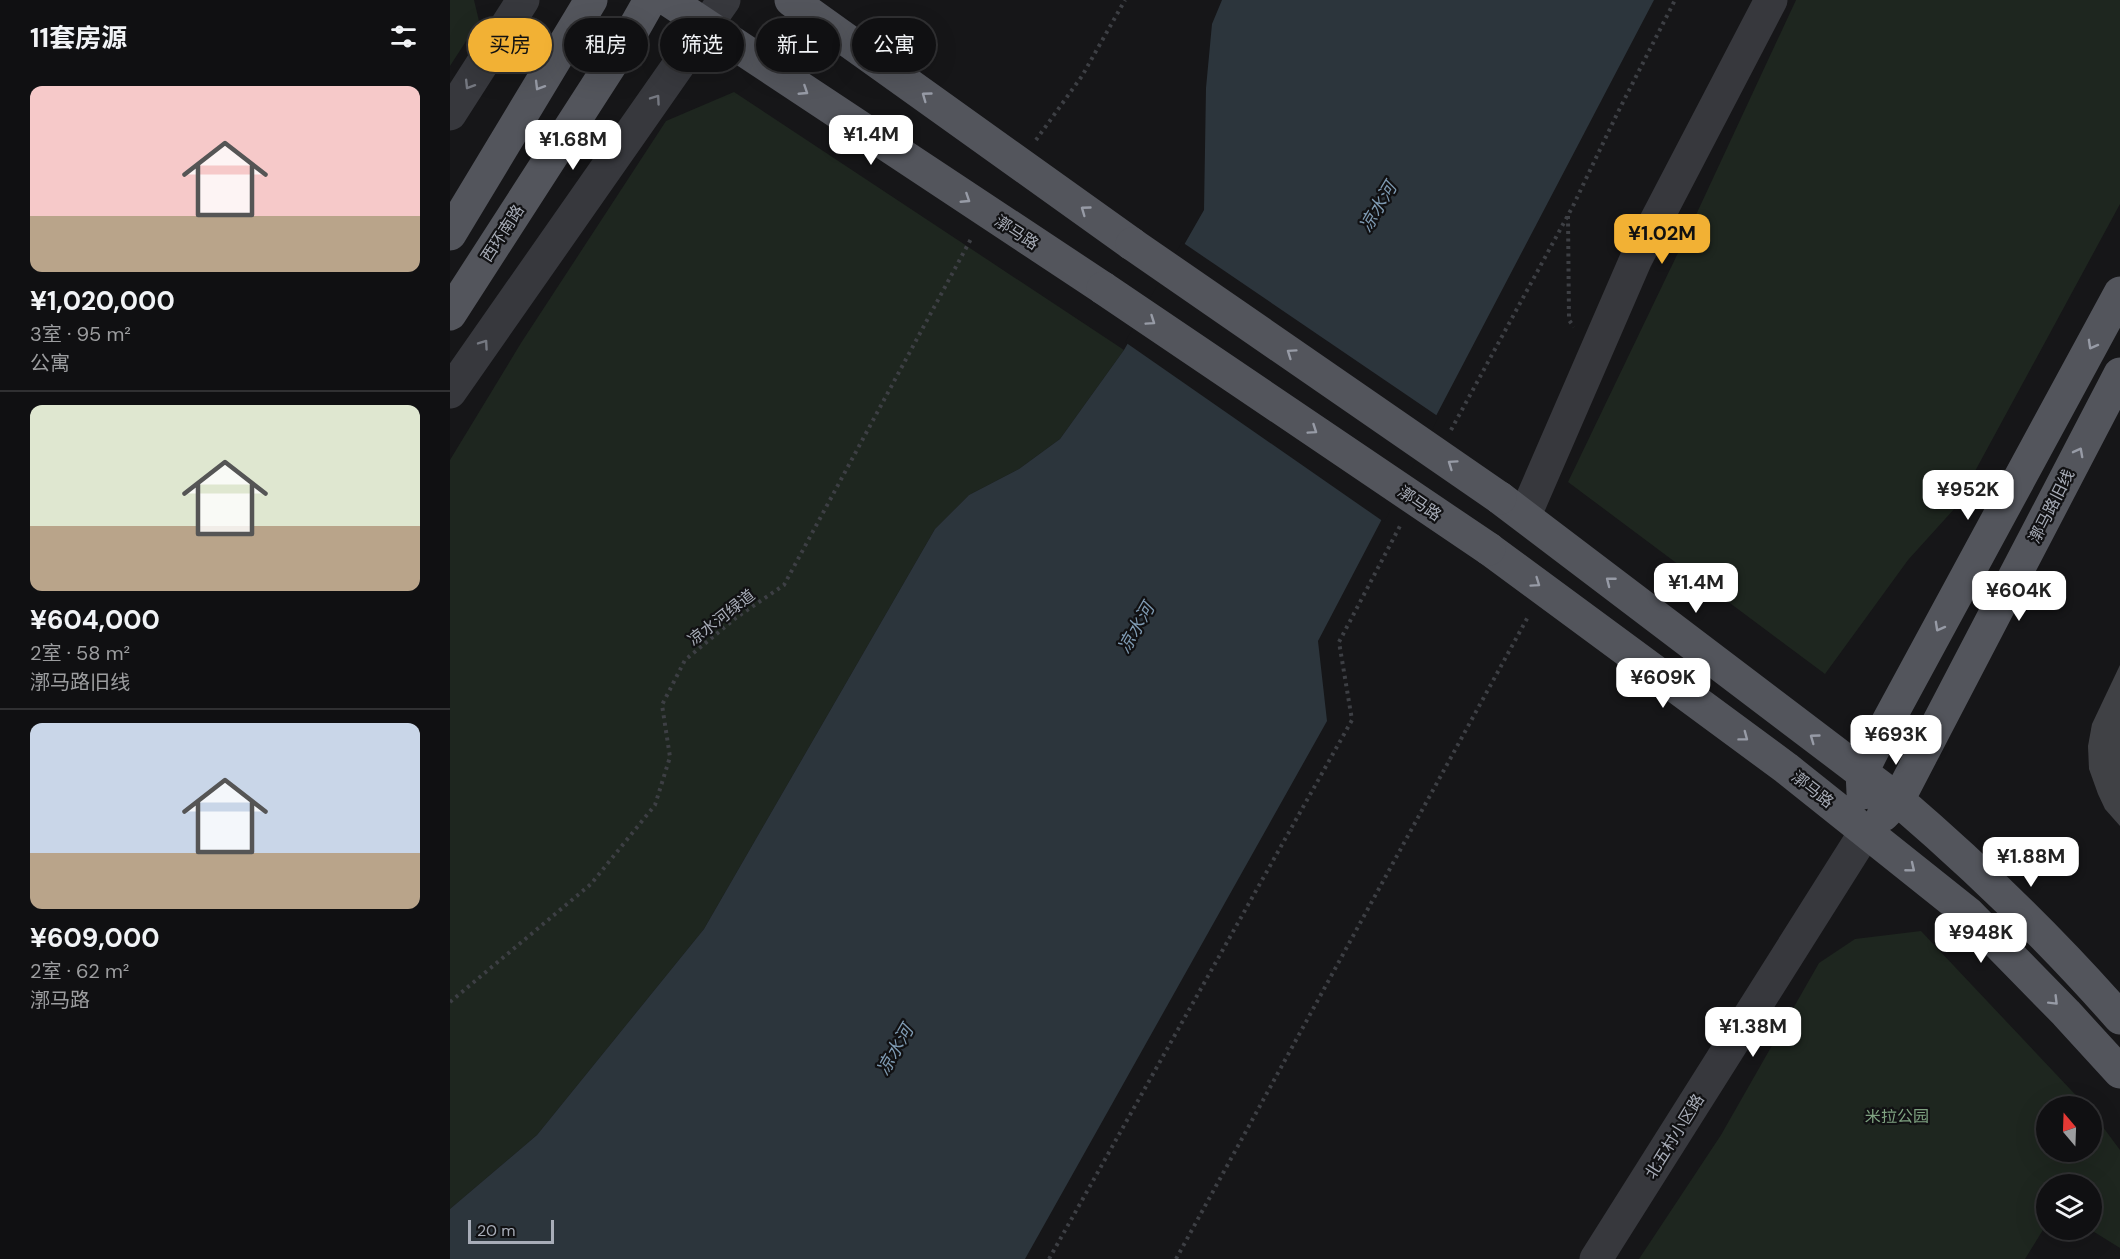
<!DOCTYPE html>
<html lang="zh">
<meta charset="utf-8">
<style>
body{margin:0;font-family:"DM Sans","Noto Sans SC",sans-serif;background:#1e1e20;color:#f1f3f6;height:100vh;display:flex;flex-direction:column;font-size:22px;white-space:nowrap}
*{box-sizing:border-box;margin:0}
p{font-size:20px;color:#9c9d9f}
.icon{flex:none;width:33px;height:33px;fill:none;stroke:currentColor;stroke-width:2;stroke-linecap:round;stroke-linejoin:round}
.map{position:relative;flex:1;overflow:hidden}
.details{display:flex;flex-direction:column;background:#101012;width:450px}
.details>*{flex:none}
.banner{position:absolute;left:18px;top:18px;width:570px;height:54px;display:flex;gap:12px}
.needle{width:39px;rotate:341deg}
.controls{position:absolute;left:1586px;top:1096px;display:grid;gap:12px}
.controls a{display:grid;place-items:center;width:66px;height:66px;border-radius:50%;background:#101012;box-shadow:0 6px 24px #0002,0 0 0 2px #303032;font-size:30px}
.scale{position:absolute;left:18px;bottom:15px;width:86px;box-sizing:border-box;padding-left:6px;border:3px solid #a8adb8;border-top:0;font-size:16px;line-height:21px;white-space:nowrap;color:#a8adb8;-webkit-text-stroke:4px #111113;paint-order:stroke}
.price{position:absolute;translate:-50% -51px;padding:0 14px;border-radius:12px;background:#fff;color:#222;font-size:20px;line-height:39px;filter:drop-shadow(0 2px 3px #0008)}
.price::after{content:'';position:absolute;left:50%;top:36px;width:18px;height:14px;margin-left:-9px;background:inherit;clip-path:polygon(0 0,100% 0,50% 100%)}
.price.selected{background:#f2b134;color:#111}
ul{padding:0;list-style:none}
li{display:grid;align-content:center;gap:12px;height:318px;padding:0 30px}
li+li{border-top:2px solid #303032}
li span{display:grid;place-items:center;height:186px;border-radius:12px;color:#555}
li>.icon{margin-inline-start:auto}
span .icon{width:108px;height:108px;fill:#fffc;stroke-width:1}
li b{font-size:26px}
h2{display:flex;justify-content:space-between;align-items:center;height:72px;padding:0 30px;font-size:26px}
.tag{padding:0 21px;border-radius:27px;background:#101012;box-shadow:0 6px 24px #0002,0 0 0 2px #303032;font-size:21px;line-height:54px}
.tag.selected{background:#f2b134;color:#111}
main{display:flex;flex:1;min-height:0}
.map>svg:first-child{display:block}
</style>
<main>
<section class="details">
<h2>11套房源<svg class="icon" aria-label="filters" viewBox="0 0 24 24"><path d="M4 7h16M4 17h16"/><circle cx="9" cy="7" r="2"/><circle cx="15" cy="17" r="2"/></svg></h2>
<ul>
<li><span style="background:linear-gradient(#f6c9c9 70%,#b9a48a 0)"><svg class="icon" aria-label="home" viewBox="0 0 24 24"><path d="M3 11l9-7 9 7M6 9v11h12V9"/></svg></span><div><b>¥1,020,000</b><p>3室 · 95 m²</p><p>公寓</p></div></li>
<li><span style="background:linear-gradient(#dfe7d0 65%,#b9a48a 0)"><svg class="icon" aria-label="home" viewBox="0 0 24 24"><path d="M3 11l9-7 9 7M6 9v11h12V9"/></svg></span><div><b>¥604,000</b><p>2室 · 58 m²</p><p>漷马路旧线</p></div></li>
<li><span style="background:linear-gradient(#c9d6e8 70%,#b9a48a 0)"><svg class="icon" aria-label="home" viewBox="0 0 24 24"><path d="M3 11l9-7 9 7M6 9v11h12V9"/></svg></span><div><b>¥609,000</b><p>2室 · 62 m²</p><p>漷马路</p></div></li>
</ul>
</section>
<div class="map">
<svg width="1670" height="1259" viewBox="0 0 1670 1259">
<rect width="100%" height="100%" fill="#161618"/>
<path fill="#1e261f" d="M 0,0 L 24,0 L 29,21 L 0,66 Z
M 1346,0 L 1670,0 L 1670,204 L 1505,508 L 1458,560 L 1375,674 L 1118,482 L 1238,232 Z
M 284,92 L 674,350 L 610,439 L 569,469 L 519,495 L 485,529 L 254,929 L 87,1135 L 0,1209 L 0,460 L 71,343 L 216,121 Z
M 1471,931 L 1637,1107 L 1596,1107 L 1596,1152 L 1641,1152 L 1641,1111 L 1670,1150 L 1670,1248 L 1641,1230 L 1641,1185 L 1596,1185 L 1596,1225 L 1575,1259 L 1189,1259 L 1271,1135 L 1369,963 L 1405,939 Z"/>
<path fill="#2c353c" d="M 772,0 L 1204,0 L 868,641 L 877,721 L 575,1259 L 0,1259 L 0,1209 L 87,1135 L 254,929 L 485,529 L 519,495 L 569,469 L 610,439 L 674,350 L 754,210 L 756,88 L 762,24 Z"/>
<path fill="#161618" d="M 732,242 L 989,417 L 934,522 L 675,342 Z"/>
<path fill="#404145" d="M 1670,665 L 1670,826 L 1655,809 L 1648,794 L 1639,769 L 1638,746 L 1642,724 Z"/>
<g fill="none" stroke-linecap="round" stroke-linejoin="round">
<path stroke="#3d3f44" stroke-width="4" stroke-dasharray="3 4.5" stroke-linecap="butt" d="M 586,140 L 632,76 L 675,0
M 1123,206 L 1167,114 L 1225,0
M 1118,216 L 1119,320 L 1124,327
M 1001,430 L 1123,206
M 0,1002 L 141,884 L 205,805 L 220,757 L 212,705 L 235,660 L 287,617 L 334,585 L 522,237
M 599,1259 L 902,720 L 889,642 L 950,526
M 726,1259 L 1079,615"/>
<path stroke="#37383d" stroke-width="33" d="M 0,114 L 73,0
M 0,392 L 274,0
M 1075,515 L 1186,259 L 1321,0
M 1146,1259 L 1416,831"/>
<path stroke="#53555c" stroke-width="33" d="M 218,0 L 653,288
M 341,0 L 682,244
M 0,234 L 141,0
M 0,314 L 183,30 L 200,0
M 1050,498 L 1448,800 C 1527,868 1602,940 1670,1018
M 1039,549 L 1336,768 L 1519,914 L 1616,1013 L 1670,1072
M 1413,793 L 1412,772 L 1430,736 L 1670,293
M 1433,815 L 1448,800 L 1670,374"/>
<path stroke="#53555c" stroke-width="33" d="M 682,244 L 1050,498
M 653,288 L 1039,549"/>
</g>
<defs><path id="oneway-chevron" d="M-2-3.5L2.5 0L-2 3.5" fill="none" stroke-width="1.6" stroke-linecap="round" stroke-linejoin="round" transform="scale(1.5)"/></defs>
<g stroke="#757881">
<use href="#oneway-chevron" transform="translate(19 85) rotate(122)"/>
<use href="#oneway-chevron" transform="translate(206 99) rotate(-55)"/>
<use href="#oneway-chevron" transform="translate(34 344) rotate(-55)"/>
</g>
<g stroke="#979ba6">
<use href="#oneway-chevron" transform="translate(89 86) rotate(121)"/>
<use href="#oneway-chevron" transform="translate(354 91) rotate(33)"/>
<use href="#oneway-chevron" transform="translate(476 96) rotate(-144)"/>
<use href="#oneway-chevron" transform="translate(516 199) rotate(33)"/>
<use href="#oneway-chevron" transform="translate(635 210) rotate(-144)"/>
<use href="#oneway-chevron" transform="translate(701 321) rotate(34)"/>
<use href="#oneway-chevron" transform="translate(1642 345) rotate(119)"/>
<use href="#oneway-chevron" transform="translate(841 353) rotate(-145)"/>
<use href="#oneway-chevron" transform="translate(863 430) rotate(34)"/>
<use href="#oneway-chevron" transform="translate(1629 452) rotate(-62)"/>
<use href="#oneway-chevron" transform="translate(1002 464) rotate(-145)"/>
<use href="#oneway-chevron" transform="translate(1160 581) rotate(-142)"/>
<use href="#oneway-chevron" transform="translate(1086 583) rotate(35)"/>
<use href="#oneway-chevron" transform="translate(1489 627) rotate(119)"/>
<use href="#oneway-chevron" transform="translate(1294 737) rotate(37)"/>
<use href="#oneway-chevron" transform="translate(1364 738) rotate(-144)"/>
<use href="#oneway-chevron" transform="translate(1461 868) rotate(39)"/>
<use href="#oneway-chevron" transform="translate(1604 1001) rotate(45)"/>
</g>
<g text-anchor="middle" stroke-width="4.5" stroke-linejoin="round" paint-order="stroke">
<g font-size="16" fill="#a8adb8" stroke="#111113">
<text transform="translate(567 232) rotate(33)" y="6">漷马路</text>
<text transform="translate(52 233) rotate(-57)" y="6">西环南路</text>
<text transform="translate(970 503) rotate(34)" y="6">漷马路</text>
<text transform="translate(1601 506) rotate(-63)" y="6">漷马路旧线</text>
<text transform="translate(271 617) rotate(-38)" y="6">凉水河绿道</text>
<text transform="translate(1363 789) rotate(38)" y="6">漷马路</text>
<text transform="translate(1224 1136) rotate(-58)" y="6">北五村小区路</text>
</g>
<g font-size="16" fill="#7fa381" stroke="#111113">
<text x="1447" y="1122">米拉公园</text>
</g>
<g font-size="18" font-style="italic" fill="#7f9bb3" stroke="#111113">
<text transform="translate(928 207) rotate(-59)" y="6">凉水河</text>
<text transform="translate(686 628) rotate(-60)" y="6">凉水河</text>
<text transform="translate(445 1050) rotate(-60)" y="6">凉水河</text>
</g>
</g>
</svg>
<div class="controls">
<a><svg class="needle" viewBox="-14 -14 28 28"><path d="M0-13l5 13h-10z" fill="#e53935"/><path d="M0 13l5-13h-10z" fill="#9c9d9f"/></svg></a>
<a><svg class="icon" aria-label="layers" viewBox="0 0 24 24"><path d="M12 4l9 5-9 5-9-5zM3 14l9 5 9-5"/></svg></a>
</div>
<div class="scale">20 m</div>
<b class="price" style="left:421px;top:166px">¥1.4M</b>
<b class="price" style="left:123px;top:171px">¥1.68M</b>
<b class="price selected" style="left:1212px;top:265px">¥1.02M</b>
<b class="price" style="left:1518px;top:521px">¥952K</b>
<b class="price" style="left:1246px;top:614px">¥1.4M</b>
<b class="price" style="left:1569px;top:622px">¥604K</b>
<b class="price" style="left:1213px;top:709px">¥609K</b>
<b class="price" style="left:1446px;top:766px">¥693K</b>
<b class="price" style="left:1581px;top:888px">¥1.88M</b>
<b class="price" style="left:1531px;top:964px">¥948K</b>
<b class="price" style="left:1303px;top:1058px">¥1.38M</b>
<div class="banner">
<a class="tag selected">买房</a>
<a class="tag">租房</a>
<a class="tag">筛选</a>
<a class="tag">新上</a>
<a class="tag">公寓</a>
</div>
</div>
</main>
